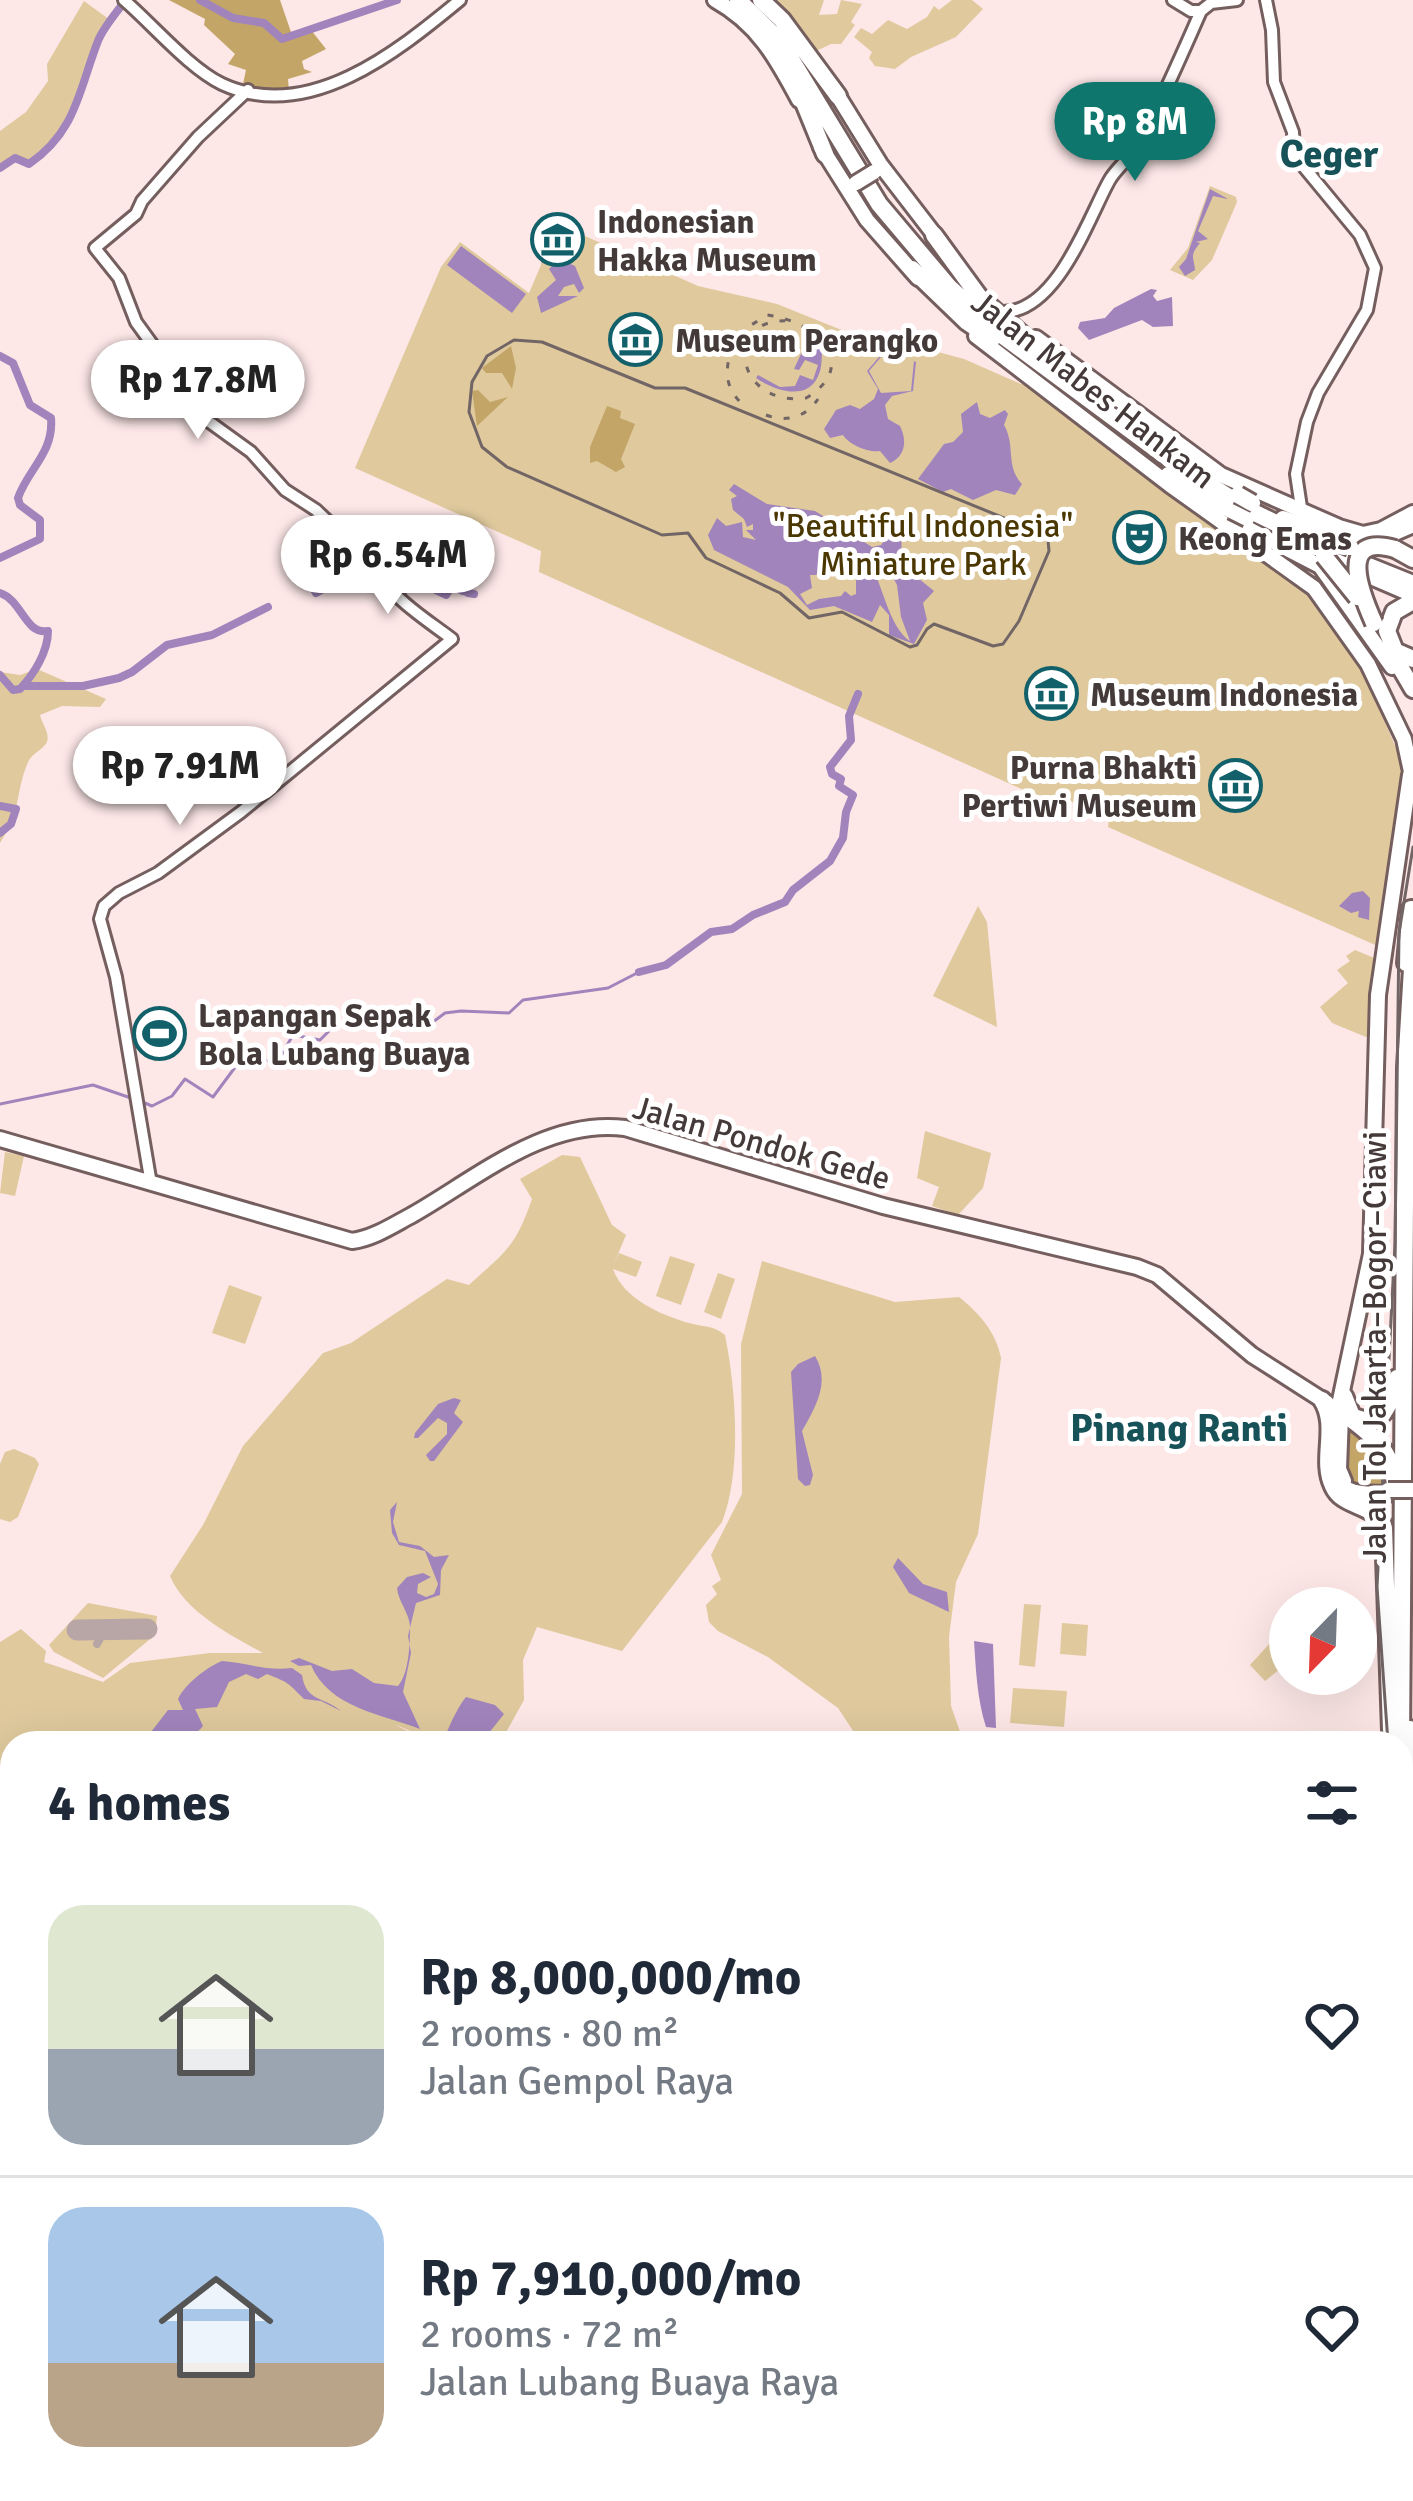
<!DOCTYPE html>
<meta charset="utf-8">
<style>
body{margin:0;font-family:Signika,sans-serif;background:#f2f2f3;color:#1f2937;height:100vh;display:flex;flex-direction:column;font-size:45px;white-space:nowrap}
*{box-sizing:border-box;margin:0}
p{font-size:39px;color:#747a83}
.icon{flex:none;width:66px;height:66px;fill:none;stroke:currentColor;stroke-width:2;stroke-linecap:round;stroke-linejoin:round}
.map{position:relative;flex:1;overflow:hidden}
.sheet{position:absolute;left:0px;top:1731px;width:1413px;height:771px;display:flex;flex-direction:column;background:#fff;border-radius:36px 36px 0 0;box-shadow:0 12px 48px #0002}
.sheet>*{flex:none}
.needle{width:78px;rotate:203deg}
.buttons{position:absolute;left:1269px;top:1587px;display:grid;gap:24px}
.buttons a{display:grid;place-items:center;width:108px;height:108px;border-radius:50%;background:#fff;box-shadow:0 12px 48px #0002;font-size:60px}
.price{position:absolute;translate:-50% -102px;padding:0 27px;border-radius:42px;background:#fff;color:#222;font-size:39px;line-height:78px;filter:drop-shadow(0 3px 6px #0008)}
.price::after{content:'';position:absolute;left:50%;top:72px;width:36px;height:27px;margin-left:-18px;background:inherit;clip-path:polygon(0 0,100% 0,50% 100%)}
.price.on{background:#0f766e;color:#fff}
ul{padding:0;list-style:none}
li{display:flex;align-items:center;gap:36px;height:300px;padding:0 48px}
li+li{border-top:3px solid #e0e1e3}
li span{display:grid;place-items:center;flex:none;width:336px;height:240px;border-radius:36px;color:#555}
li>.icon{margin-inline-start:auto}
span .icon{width:144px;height:144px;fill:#fffc;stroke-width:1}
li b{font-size:51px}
h2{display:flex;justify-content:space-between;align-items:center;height:144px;padding:0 48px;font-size:51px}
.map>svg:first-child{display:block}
</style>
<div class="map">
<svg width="1413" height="2501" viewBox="0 0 1413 2501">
<rect width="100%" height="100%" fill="#fde7e7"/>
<path fill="#dfc99d" d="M 774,0 L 824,0 L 819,15 L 837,14 L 841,0 L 862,4 L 851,22 L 855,25 L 841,44 L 831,44 L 814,52 Z
M 952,0 L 972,0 L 983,9 L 956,37 L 911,57 L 895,69 L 875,66 L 869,58 L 872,52 L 854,37 L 861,28 L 872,34 L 888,20 L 907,29 L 927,17 L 934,6 L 939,10 Z
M 84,1 L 110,20 L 55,142 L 31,161 L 17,156 L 0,168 L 0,131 L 26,112 L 48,81 L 47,64 Z
M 1210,186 L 1236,197 L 1237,202 L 1212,260 L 1193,280 L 1170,270 L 1188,248 Z
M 542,217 L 698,286 L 777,304 L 849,333 L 897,341 L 964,359 L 1021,384 L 1025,382 L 1309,588 L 1307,594 L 1360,664 L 1405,769 L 1382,948 L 1108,827 L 1109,818 L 1070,801 L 1066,809 L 539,572 L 541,551 L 355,468 L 441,267 L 460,242 L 529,293 L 541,265 Z
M 37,669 L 106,699 L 100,707 L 62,706 L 40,715 C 42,724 50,733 47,742 C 43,750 32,753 28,762 C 15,793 22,809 0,843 L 0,672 L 20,675 Z
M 978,906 L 987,922 L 997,1027 L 933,996 Z
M 1355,950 L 1379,960 L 1371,1039 L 1332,1023 L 1320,1007 L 1348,983 L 1337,970 L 1350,961 L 1346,956 Z
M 162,1006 L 184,1021 L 156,1062 L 134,1047 Z
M 925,1131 L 991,1153 L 983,1188 L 958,1215 L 932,1206 L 939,1187 L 917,1178 Z
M 5,1152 L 24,1156 L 15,1196 L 0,1193 Z
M 562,1155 L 580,1157 L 612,1225 L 626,1235 L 613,1266 L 619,1253 L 642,1262 L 636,1277 L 613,1269 C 623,1298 660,1315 689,1323 C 703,1327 713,1325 725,1335 C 736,1390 742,1470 722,1522 L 622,1651 L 537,1627 L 523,1660 L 524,1700 L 500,1743 L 438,1743 L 394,1724 L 430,1743 L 12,1743 L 12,2067 L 0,2073 L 0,1642 L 21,1629 L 46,1651 L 44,1662 L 103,1682 L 130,1663 L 210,1653 L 263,1653 C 232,1636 185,1612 170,1576 L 203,1525 L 243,1446 L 323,1353 L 351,1343 L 447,1279 L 469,1285 C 506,1251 515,1248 532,1199 L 520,1179 Z
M 670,1256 L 695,1264 L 681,1305 L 656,1296 Z
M 762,1261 L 895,1302 L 959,1297 C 979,1313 996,1332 1001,1358 L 978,1534 L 956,1582 L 949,1637 L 951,1706 L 964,1743 L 861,1743 L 838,1708 L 768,1657 L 718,1631 L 709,1622 L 706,1605 L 717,1594 L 712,1586 L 721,1580 L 711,1555 L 742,1494 L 741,1344 Z
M 718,1273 L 735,1279 L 721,1319 L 704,1312 Z
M 229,1285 L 262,1297 L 245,1344 L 212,1333 Z
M 14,1449 L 35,1458 L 39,1464 L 18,1517 L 10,1522 L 0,1519 L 0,1464 L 5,1452 Z
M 88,1603 L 157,1616 L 155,1635 L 103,1678 L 54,1652 L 49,1645 Z
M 1024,1604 L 1041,1605 L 1035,1667 L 1019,1665 Z
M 1062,1623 L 1088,1625 L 1086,1656 L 1060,1654 Z
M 1270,1643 L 1290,1661 L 1265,1681 L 1250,1665 Z
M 1013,1688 L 1067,1691 L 1064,1727 L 1010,1723 Z
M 0,2170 L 11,2171 L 12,2289 L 0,2289 Z
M 12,2310 L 12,2390 L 5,2388 L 3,2331 Z"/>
<path fill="#c3a567" d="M 169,0 L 280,0 L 292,35 L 311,30 L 326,49 L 302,61 L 304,69 L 312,72 L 288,79 L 289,92 L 267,92 L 243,84 L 246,70 L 228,64 L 235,54 L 204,25 L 205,19 Z
M 511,346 L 516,368 L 512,389 L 502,373 L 486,373 L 482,368 Z
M 478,390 L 490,402 L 508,397 L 477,426 L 472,391 Z
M 607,406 L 621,411 L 620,418 L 635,424 L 621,459 L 625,467 L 616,472 L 597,461 L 590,463 L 590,447 Z
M 1345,1424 L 1384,1455 L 1391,1490 L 1350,1487 L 1339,1456 Z"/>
<path fill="#a184bc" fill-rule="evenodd" d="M 1210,189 L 1228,199 L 1213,196 L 1198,231 L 1208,239 L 1196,242 L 1200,243 C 1189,256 1194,257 1195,270 L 1185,276 L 1179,267 L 1186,259 Z
M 461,246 L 526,294 L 512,313 L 447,265 Z
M 559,259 L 575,266 L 584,288 L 579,293 L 574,284 L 564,287 L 558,296 L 578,296 L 541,313 L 537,297 L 556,280 L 549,269 Z
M 1151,289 L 1157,290 L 1153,296 L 1157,301 L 1172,297 L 1173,326 L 1153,327 L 1142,320 L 1089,340 L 1078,328 L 1080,322 L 1105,318 L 1114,308 Z
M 826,333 L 842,337 L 833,355 L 828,343 L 823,343 C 821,353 823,364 819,374 C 808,403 774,390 756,378 L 758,375 L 780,387 L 795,386 L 800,375 L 813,380 L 818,365 L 805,360 L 799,370 L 794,369 L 806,343 L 805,336 L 810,335 L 820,343 Z
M 886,349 L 916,362 L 913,391 L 892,396 L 885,405 L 888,419 L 900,426 C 907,440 906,456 890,463 L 880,451 C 869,453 849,445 843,435 L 830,438 L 824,429 L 836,410 L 850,405 L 860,409 L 874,399 L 878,389 L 867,371 ZM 887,350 L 914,361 L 911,391 L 881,393 L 869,371 Z
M 977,402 L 980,414 L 990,418 L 1005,410 L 1008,414 L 1004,425 C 1016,446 1005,466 1022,484 L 1015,495 L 996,490 L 973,500 L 951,489 L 943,492 L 918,479 L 944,444 L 953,442 L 963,432 L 961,414 Z
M 734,484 L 767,504 L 815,511 L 872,547 L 881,545 L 893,529 L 901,530 L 902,565 L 934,591 L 923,603 L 927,620 L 914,644 L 889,635 L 889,615 L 880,605 L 872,622 L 834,606 L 810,610 L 788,587 L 714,550 L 708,535 L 717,518 L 726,526 L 742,522 L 743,537 L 756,540 L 746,530 L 753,530 L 753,524 L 747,527 L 744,519 L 733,510 L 731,499 L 737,496 L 729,490 ZM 834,558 L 856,572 L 856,594 L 851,596 L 845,591 L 841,596 L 819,599 L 807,605 L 800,594 L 812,588 L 810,575 L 816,575 ZM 883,570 L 890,572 L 897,585 L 901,617 L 910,641 C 893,630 885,598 878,581 Z
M 1363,891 L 1370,898 L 1369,920 L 1358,917 L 1359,911 L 1351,913 L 1339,906 L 1352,893 Z
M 815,1356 C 831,1382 815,1408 802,1431 L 813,1475 L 810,1485 L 805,1486 L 798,1479 L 791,1372 L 798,1364 Z
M 454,1398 L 461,1400 L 454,1413 L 463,1422 L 434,1461 L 430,1461 L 426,1455 L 447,1434 L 447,1423 L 438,1418 L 418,1438 L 414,1438 L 415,1433 L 438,1404 Z
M 397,1502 L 393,1522 L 399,1542 L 420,1546 L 434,1557 L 449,1555 L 441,1570 L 440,1595 L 416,1603 L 408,1636 L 411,1653 L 403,1692 L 420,1729 C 382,1714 329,1708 311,1665 L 299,1666 L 290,1661 L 299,1658 L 332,1671 L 352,1669 L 374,1683 L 398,1686 C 409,1674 410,1644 410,1627 C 410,1614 398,1601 397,1588 L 407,1577 L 423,1573 L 431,1577 L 418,1584 L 417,1593 L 426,1597 L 434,1594 L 438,1584 L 425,1551 L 399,1545 L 392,1533 L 390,1510 Z
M 898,1558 L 923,1584 L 947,1592 L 949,1612 L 909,1593 L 893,1567 Z
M 974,1641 L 993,1644 L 996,1728 L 986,1727 C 977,1698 976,1671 974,1641 Z
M 222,1661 C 248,1663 264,1671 292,1668 L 302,1675 C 306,1702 323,1696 341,1711 L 321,1701 L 304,1699 C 286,1681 289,1683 267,1674 L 258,1679 L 246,1674 L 229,1682 L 217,1707 L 195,1709 L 203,1726 C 185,1748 157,1743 131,1743 L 151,1732 L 168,1710 L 183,1710 L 178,1699 C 185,1684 207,1667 222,1661 Z
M 466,1697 L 495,1705 L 504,1714 L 481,1743 L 450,1743 L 445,1739 C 447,1729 459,1705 466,1697 Z"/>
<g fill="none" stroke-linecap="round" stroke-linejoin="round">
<path stroke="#a184bc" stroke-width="3" d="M 140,1101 L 152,1106 L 172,1096 L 185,1079 L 213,1097 L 239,1062 L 278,1061 L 293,1035 L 320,1040 L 333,1027 L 360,1023 L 399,1019 L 433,1022 L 445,1013 L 461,1011 L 509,1013 L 523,1000 L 608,988 L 639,972
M 0,1104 L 93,1085 L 131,1098
M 413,2490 L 421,2501"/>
<path stroke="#a184bc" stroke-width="8" d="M 200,0 L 233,18 L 264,23 L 282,39 L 397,0
M 0,168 L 15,158 L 29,164 C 77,131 79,89 98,41 C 103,28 116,13 125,1
M 0,356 L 13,363 L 30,405 L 51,418 C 54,453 28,469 18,498 L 20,505 L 40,520 L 40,539 L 0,558
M 303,580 L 307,577 L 316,593 L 366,565 L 377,567
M 390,583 L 405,590 L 417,581 L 446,595 L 452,586 L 463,591
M 0,593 C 22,600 25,635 48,631 C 48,652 34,674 20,689 L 13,690 L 0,675
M 468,593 L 474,594
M 23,686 L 83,686 L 119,678 L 132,672 L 167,645 L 212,635 L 268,607
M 0,806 L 16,809 L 11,824 L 0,833
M 639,972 L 666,965 L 711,932 L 732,929 L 753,915 L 785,902 L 793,890 L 830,861 L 843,838 L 846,812 L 853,795 L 839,786 L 841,779 L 832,774 L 830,767 L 851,740 L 849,716 L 858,694
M 962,2501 L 967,2490
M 1233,2501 L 1239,2490"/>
<path stroke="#b8a6a6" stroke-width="8" d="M 97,1644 L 105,1629
M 12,2171 L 12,2217
M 0,2315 L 12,2295
M 0,2330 L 0,2356"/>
<path stroke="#b8a6a6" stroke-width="21" d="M 77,1630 L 147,1629
M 0,2292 L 12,2292"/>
<defs>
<path id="secondary" d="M 124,0 C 152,24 189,68 222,84 C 308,124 397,52 460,0
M 1173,0 L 1191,11 L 1201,11
M 1266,0 L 1272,30 L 1274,82 L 1293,132 L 1294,155 L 1360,235 L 1375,268 L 1367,310 L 1318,393 L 1307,422 L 1296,474 L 1302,514
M 1201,11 L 1211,3 L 1237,0
M 1003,312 C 1057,312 1088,219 1109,181 C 1116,168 1130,159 1137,145 C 1161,103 1181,56 1201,11
M 151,1184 L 116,977 L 100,919 L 104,906 L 119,893 L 158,873 L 241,812 L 452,639 C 422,616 376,590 371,550 L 354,546 L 316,510 L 285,490 L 251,452 L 175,397 L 160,370 L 157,351 L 136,322 L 119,278 L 95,248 L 136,214 L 142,201 L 198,137 L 248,90"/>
<path id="primary" d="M 715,0 C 758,24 776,57 799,100
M 833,88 L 880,164 L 940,242
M 821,147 L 867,220 L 918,278
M 976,336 L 1170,485 L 1314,588 L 1368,664 L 1404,739 L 1413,781
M 1036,338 L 1221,475 L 1339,527 L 1363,534 L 1381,530 L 1413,513
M 1168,474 L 1231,511
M 1242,504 L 1239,524 L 1320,566 L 1392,667
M 1327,558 L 1413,595
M 0,1139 L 352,1241 C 374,1238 393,1225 412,1215 C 477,1178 546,1118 625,1128 L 883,1206 L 1137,1267 L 1157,1275 L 1252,1355 L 1327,1403
M 1341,1415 L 1339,1469 L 1344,1481
M 1335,1424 L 1371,1254 L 1378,995 L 1410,775
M 1335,1476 C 1346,1497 1367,1493 1388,1494"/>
<path id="highway" d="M 738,0 L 780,41 L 879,204 L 949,287 L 1003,336 L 1172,461 L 1235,501
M 761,0 L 782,20 L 838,96
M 798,88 L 825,154
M 934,235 L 980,298 L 1043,353
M 912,269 L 967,322 L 992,339
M 1249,510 L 1333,551
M 1283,519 L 1342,538
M 1357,541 L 1381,538 L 1413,524
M 1395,549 L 1413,559
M 1346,557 L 1413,584
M 1413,601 L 1394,612 L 1387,631 L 1395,651 L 1413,659
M 1389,648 L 1413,689
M 1406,963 L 1411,909
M 1344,1396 L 1352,1416 C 1383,1431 1391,1403 1397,1378
M 1322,1400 C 1339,1427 1320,1459 1333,1486 C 1343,1509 1375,1502 1384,1528 L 1391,1730
M 1341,1412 C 1368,1431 1393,1449 1395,1485
M 1401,1743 L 1406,1068 L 1413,952
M 1401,2178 L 1409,1973 L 1410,1729
M 1298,2501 L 1304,2490
M 1311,2501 L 1316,2490"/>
</defs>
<use href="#secondary" stroke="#755e5e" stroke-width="16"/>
<use href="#primary" stroke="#755e5e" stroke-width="20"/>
<use href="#highway" stroke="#755e5e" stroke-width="22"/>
<use href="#secondary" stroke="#fff" stroke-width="10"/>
<use href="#primary" stroke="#fff" stroke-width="14"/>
<use href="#highway" stroke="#fff" stroke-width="16"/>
<path stroke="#726565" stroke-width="3" d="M 514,340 L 542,342 L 655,388 L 685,388 L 1041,533 L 1048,540 L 1049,551 L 1019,621 L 1003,644 L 993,646 L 934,624 L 927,629 L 917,645 L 910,647 L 842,612 L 809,618 L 780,593 L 706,558 L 688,533 L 662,535 L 507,467 L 482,447 L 469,412 L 472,382 L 487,356 Z
M 1388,1743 L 1377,1587 L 1395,1244 L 1399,933 L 1413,847
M 1284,2501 L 1289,2490"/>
<path stroke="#726565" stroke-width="3" stroke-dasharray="6 12" stroke-linecap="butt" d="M 737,334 L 767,315 C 813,320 863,364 806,398 C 734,408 721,315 791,321
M 733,345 C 725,368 723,386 743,405
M 766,415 C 787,423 806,417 818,399"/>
<defs>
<path id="primary-bridge" d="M 856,183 L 874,172
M 1231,511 L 1247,519
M 1388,1490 L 1413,1490"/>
<path id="highway-bridge" d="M 1238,495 L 1252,503
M 1335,541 L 1350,547
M 1324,556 L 1357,597
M 1374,623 C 1362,596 1335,532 1395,549"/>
</defs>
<use href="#primary-bridge" stroke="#755e5e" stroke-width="20" stroke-linecap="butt"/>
<use href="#highway-bridge" stroke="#755e5e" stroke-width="22" stroke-linecap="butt"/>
<use href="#primary-bridge" stroke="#fff" stroke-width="14"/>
<use href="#highway-bridge" stroke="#fff" stroke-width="16"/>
</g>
<defs>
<symbol id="museum-ring" viewBox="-11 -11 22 22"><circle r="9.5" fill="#fff" stroke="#12616a" stroke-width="1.5"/><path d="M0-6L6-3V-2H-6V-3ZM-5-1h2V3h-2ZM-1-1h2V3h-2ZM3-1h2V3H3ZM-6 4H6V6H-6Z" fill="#12616a"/></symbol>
<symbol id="theatre-ring" viewBox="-11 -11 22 22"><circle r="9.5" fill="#fff" stroke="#12616a" stroke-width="1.5"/><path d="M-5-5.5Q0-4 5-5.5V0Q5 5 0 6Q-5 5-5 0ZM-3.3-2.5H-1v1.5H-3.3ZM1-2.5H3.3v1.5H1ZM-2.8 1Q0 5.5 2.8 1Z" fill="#12616a"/></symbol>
<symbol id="stadium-ring" viewBox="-11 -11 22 22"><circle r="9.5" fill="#fff" stroke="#12616a" stroke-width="1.5"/><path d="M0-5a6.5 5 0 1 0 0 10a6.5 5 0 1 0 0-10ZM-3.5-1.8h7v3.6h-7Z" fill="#12616a"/></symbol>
</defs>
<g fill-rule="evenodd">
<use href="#museum-ring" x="528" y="210" width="59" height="59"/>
<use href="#museum-ring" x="606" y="310" width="59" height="59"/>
<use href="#theatre-ring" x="1110" y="508" width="59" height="59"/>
<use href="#museum-ring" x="1022" y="664" width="59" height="59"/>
<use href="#museum-ring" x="1206" y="756" width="59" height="59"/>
<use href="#stadium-ring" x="130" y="1004" width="59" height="59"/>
</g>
<g text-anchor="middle" stroke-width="10" stroke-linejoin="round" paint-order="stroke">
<g font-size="33" font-weight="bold" fill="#453a3a" stroke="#fff" text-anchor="start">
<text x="597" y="233">Indonesian<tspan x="597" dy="38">Hakka Museum</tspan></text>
<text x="675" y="352">Museum Perangko</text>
<text x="1178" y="550">Keong Emas</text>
<text x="1090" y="706">Museum Indonesia</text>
<text x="1197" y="779" text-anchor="end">Purna Bhakti<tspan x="1197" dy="38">Pertiwi Museum</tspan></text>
<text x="198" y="1027">Lapangan Sepak<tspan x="198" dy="38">Bola Lubang Buaya</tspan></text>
</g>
<g font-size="33" fill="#453a3a" stroke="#fff">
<text transform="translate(1094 389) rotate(38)" y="12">Jalan Mabes Hankam</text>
<text transform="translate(762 1142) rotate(16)" y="12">Jalan Pondok Gede</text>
<text transform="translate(1374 1347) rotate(-90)" y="12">Jalan Tol Jakarta–Bogor–Ciawi</text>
</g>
<g font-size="33" fill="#4b3701" stroke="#fff">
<text x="923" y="537">"Beautiful Indonesia"<tspan x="923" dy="38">Miniature Park</tspan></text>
</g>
<g font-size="39" font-weight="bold" fill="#175259" stroke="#fff">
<text x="1329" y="167">Ceger</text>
<text x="1179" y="1441">Pinang Ranti</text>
</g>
</g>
</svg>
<div class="buttons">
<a><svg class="needle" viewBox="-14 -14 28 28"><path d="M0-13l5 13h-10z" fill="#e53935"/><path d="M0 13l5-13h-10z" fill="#747a83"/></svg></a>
</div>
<b class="price on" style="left:1135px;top:184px">Rp 8M</b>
<b class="price" style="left:198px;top:442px">Rp 17.8M</b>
<b class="price" style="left:388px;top:617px">Rp 6.54M</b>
<b class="price" style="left:180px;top:828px">Rp 7.91M</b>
<section class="sheet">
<h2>4 homes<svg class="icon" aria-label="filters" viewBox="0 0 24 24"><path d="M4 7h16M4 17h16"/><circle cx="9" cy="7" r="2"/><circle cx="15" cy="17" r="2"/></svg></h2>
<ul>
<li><span style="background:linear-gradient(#dfe7d0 60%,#9aa5b1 0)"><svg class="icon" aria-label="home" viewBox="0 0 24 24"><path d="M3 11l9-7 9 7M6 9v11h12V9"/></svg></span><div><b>Rp 8,000,000/mo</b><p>2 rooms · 80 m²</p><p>Jalan Gempol Raya</p></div><svg class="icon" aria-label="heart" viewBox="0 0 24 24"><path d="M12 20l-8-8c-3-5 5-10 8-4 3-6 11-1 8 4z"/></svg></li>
<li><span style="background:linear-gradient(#a9c7e8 65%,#b9a48a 0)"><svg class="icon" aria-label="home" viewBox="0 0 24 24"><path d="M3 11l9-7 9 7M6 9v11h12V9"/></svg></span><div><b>Rp 7,910,000/mo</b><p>2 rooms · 72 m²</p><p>Jalan Lubang Buaya Raya</p></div><svg class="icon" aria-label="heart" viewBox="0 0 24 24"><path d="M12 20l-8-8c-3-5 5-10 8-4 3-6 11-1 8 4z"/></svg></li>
</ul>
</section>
</div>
